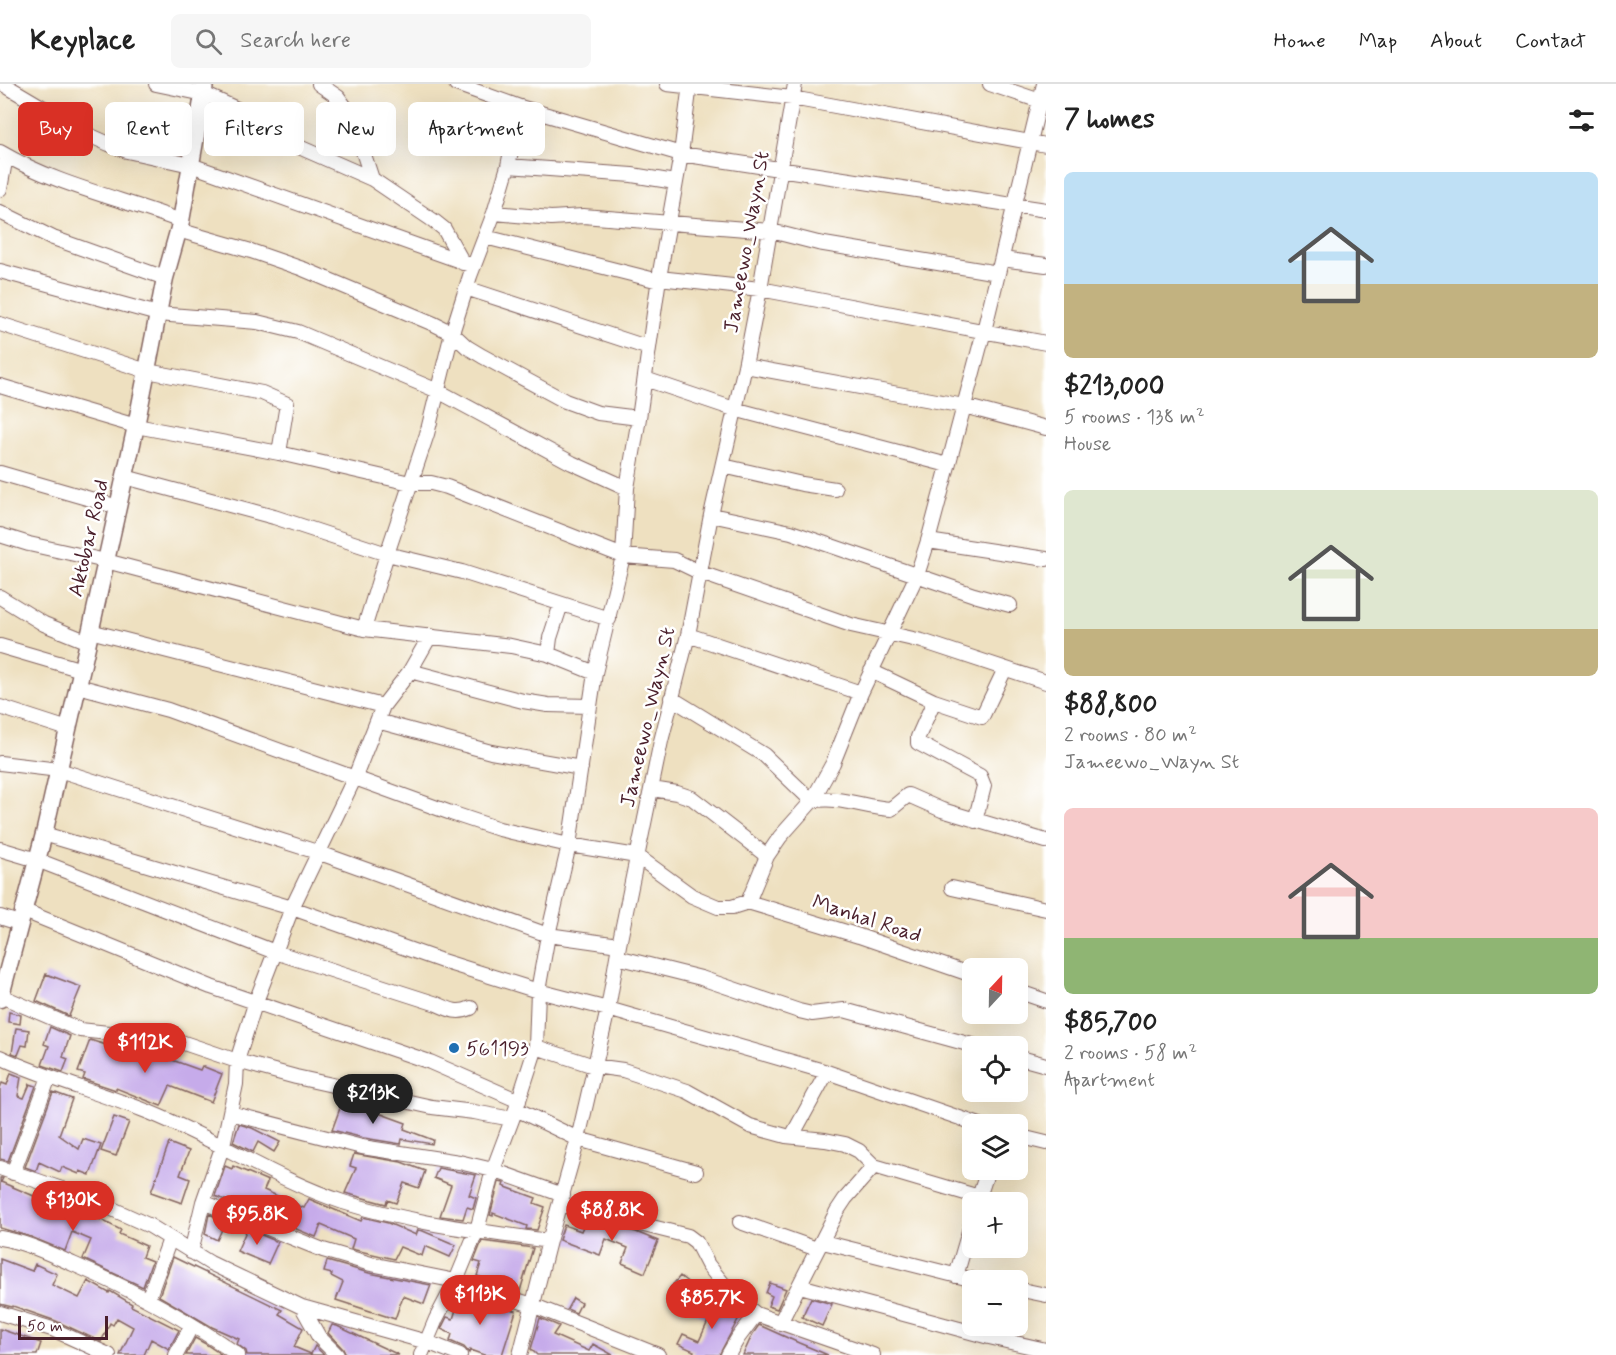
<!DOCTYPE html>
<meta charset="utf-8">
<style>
body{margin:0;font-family:Mynerve,sans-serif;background:#f6f6f6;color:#222;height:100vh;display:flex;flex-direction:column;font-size:22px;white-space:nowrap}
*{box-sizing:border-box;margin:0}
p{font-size:20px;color:#767676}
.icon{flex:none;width:33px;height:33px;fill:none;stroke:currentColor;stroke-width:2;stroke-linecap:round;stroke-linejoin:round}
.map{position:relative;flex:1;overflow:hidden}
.sheet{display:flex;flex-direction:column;background:#fff;width:570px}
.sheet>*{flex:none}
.banner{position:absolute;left:18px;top:18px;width:570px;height:54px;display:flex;gap:12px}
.needle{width:39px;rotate:22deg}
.controls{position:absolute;left:962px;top:874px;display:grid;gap:12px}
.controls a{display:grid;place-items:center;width:66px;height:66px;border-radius:9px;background:#fff;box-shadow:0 6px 24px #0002;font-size:30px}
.scale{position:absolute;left:18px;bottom:15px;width:90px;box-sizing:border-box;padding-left:6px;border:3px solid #4a1f2b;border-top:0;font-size:16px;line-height:21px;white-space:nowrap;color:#4a1f2b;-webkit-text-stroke:4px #fff;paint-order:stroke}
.price{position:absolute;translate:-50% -51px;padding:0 14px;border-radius:21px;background:#d93025;color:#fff;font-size:20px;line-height:39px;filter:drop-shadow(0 2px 3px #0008)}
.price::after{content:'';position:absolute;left:50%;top:36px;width:18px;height:14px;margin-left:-9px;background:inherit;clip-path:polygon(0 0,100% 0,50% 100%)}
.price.selected{background:#222;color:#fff}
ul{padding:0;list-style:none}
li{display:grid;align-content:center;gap:12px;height:318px;padding:0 18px}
li span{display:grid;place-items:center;height:186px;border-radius:9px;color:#555}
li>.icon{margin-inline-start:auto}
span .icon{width:108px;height:108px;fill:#fffc;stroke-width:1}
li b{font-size:26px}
h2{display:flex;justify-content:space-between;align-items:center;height:72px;padding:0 18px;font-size:26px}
.tag{padding:0 21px;border-radius:9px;background:#fff;box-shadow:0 6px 24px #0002;font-size:21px;line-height:54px}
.tag.selected{background:#d93025;color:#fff}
header{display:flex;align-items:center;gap:36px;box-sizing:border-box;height:84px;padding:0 30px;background:#fff;border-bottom:2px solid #e0e0e0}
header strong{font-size:28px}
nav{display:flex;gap:33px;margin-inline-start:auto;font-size:21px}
.search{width:420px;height:54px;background:#f6f6f6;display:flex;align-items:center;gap:15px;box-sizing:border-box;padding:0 21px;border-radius:9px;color:#767676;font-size:22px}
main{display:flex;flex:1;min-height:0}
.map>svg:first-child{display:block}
</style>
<header>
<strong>Keyplace</strong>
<div class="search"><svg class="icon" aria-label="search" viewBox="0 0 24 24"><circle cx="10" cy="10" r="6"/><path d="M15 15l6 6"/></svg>Search here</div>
<nav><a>Home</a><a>Map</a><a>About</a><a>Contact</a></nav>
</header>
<main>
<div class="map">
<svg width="1046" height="1271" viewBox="0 0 1046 1271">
<rect width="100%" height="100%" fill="#fff"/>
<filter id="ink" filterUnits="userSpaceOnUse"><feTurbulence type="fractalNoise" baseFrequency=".0167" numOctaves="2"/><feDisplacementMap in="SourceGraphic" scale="12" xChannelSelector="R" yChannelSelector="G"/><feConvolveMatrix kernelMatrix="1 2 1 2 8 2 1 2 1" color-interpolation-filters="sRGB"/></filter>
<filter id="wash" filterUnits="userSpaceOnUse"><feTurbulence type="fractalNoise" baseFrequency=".008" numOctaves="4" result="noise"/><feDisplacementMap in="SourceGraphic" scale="24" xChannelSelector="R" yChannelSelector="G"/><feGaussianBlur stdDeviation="1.35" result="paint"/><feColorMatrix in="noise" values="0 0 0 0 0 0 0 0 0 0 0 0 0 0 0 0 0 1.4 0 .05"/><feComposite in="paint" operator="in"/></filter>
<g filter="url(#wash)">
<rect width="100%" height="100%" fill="#eee0c0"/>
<g id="blocks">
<path fill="#c6abea" d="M 46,890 L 81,903 L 69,932 L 36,917 Z
M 9,928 L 21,931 L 20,940 L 8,938 Z
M 50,943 L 70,952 L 63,973 L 68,975 L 63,988 L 42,981 L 49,962 L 44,960 Z
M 16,944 L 29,946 L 27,962 L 22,961 L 18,971 L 12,969 Z
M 90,956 L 119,965 L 120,962 L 132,968 L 133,965 L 157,975 L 158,971 L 200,986 L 202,982 L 222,990 L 211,1018 L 170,1002 L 161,1022 L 116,1004 L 116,1006 L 83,995 L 85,990 L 78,988 Z
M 11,989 L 21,993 L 18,1012 L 24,1014 L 30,1000 L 36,1002 L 8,1077 L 0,1075 L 0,1004 L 2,999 L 7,1001 Z
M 53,1008 L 72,1015 L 59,1051 L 79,1065 L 83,1055 L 101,1061 L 90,1091 L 80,1087 L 79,1090 L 62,1083 L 60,1088 L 39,1078 L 36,1087 L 25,1083 Z
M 343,1016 L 406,1039 L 404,1045 L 433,1056 L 432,1060 L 402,1055 L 401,1060 L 364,1054 L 332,1046 Z
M 114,1033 L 129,1038 L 116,1072 L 101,1067 Z
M 239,1040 L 252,1044 L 280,1058 L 274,1068 L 258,1058 L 253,1068 L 233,1058 Z
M 169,1059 L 189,1067 L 180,1091 L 190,1095 L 182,1119 L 151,1108 Z
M 354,1070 L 401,1078 L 425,1087 L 419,1104 L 404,1099 L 396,1119 L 387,1116 L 386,1120 L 345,1109 L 356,1084 L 350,1082 Z
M 225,1082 L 232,1085 L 233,1082 L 268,1097 L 264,1106 L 304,1124 L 309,1115 L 361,1137 L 363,1133 L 388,1139 L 416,1151 L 418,1146 L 423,1147 L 456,1161 L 450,1173 L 425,1162 L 422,1172 L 400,1163 L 394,1175 L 351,1165 L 354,1155 L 321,1141 L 316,1153 L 215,1112 Z
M 438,1084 L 476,1091 L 469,1111 L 476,1114 L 473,1125 L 467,1123 L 463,1135 L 440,1132 L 451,1101 L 434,1094 Z
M 0,1094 L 3,1094 L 1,1098 L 60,1123 L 63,1117 L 78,1124 L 121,1146 L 119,1150 L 146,1162 L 142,1173 L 152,1177 L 143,1203 L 83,1175 L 91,1156 L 72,1148 L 65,1167 L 31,1153 L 0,1144 Z
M 499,1098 L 504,1099 L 503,1102 L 536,1114 L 534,1119 L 545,1123 L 537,1146 L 526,1145 L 527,1142 L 493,1129 L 493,1132 L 490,1131 Z
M 209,1130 L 226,1137 L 217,1156 L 205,1150 Z
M 586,1136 L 636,1148 L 658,1157 L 645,1189 L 622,1179 L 628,1164 L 606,1155 L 600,1171 L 559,1156 L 564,1141 L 581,1147 Z
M 247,1145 L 278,1158 L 268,1180 L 237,1167 Z
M 482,1157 L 533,1164 L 520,1207 L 477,1192 L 481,1179 L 474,1177 Z
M 173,1173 L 282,1226 L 279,1230 L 303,1244 L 294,1263 L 311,1270 L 315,1262 L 324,1271 L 247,1271 L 246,1267 L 237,1260 L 239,1255 L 212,1243 L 159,1212 Z
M 0,1175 L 32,1187 L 35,1180 L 57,1190 L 52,1201 L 79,1214 L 88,1197 L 109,1209 L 110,1207 L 132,1220 L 131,1222 L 179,1246 L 169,1265 L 151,1255 L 144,1271 L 120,1271 L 133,1243 L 117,1234 L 113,1241 L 110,1239 L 101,1258 L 56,1237 L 13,1222 L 12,1223 L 0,1220 Z
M 327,1177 L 369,1189 L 431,1201 L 424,1220 L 403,1212 L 395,1235 L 336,1216 L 343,1198 L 331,1192 L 332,1190 L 324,1188 Z
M 680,1192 L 690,1200 L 680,1212 L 670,1204 Z
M 770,1199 L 786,1205 L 777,1225 L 768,1222 L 772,1212 L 766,1209 Z
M 461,1210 L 516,1227 L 502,1271 L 484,1271 L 470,1266 L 469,1269 L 464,1263 L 450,1257 L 452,1250 L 441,1245 L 447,1233 L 453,1235 Z
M 573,1214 L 581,1219 L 576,1229 L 567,1225 Z
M 811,1214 L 832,1220 L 822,1242 L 802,1233 Z
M 694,1216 L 721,1229 L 725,1219 L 741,1230 L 719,1271 L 692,1271 L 694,1267 L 678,1260 L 683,1250 L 699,1257 L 709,1235 L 690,1226 Z
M 540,1234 L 559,1242 L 553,1251 L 589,1267 L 593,1260 L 613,1271 L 537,1271 L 531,1265 Z
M 332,1241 L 337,1242 L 399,1271 L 346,1271 L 343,1265 L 328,1249 Z
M 759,1241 L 799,1259 L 828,1271 L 743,1271 L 752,1251 Z
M 0,1245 L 41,1259 L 37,1271 L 0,1271 Z
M 195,1254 L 204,1259 L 222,1271 L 186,1271 Z"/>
</g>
</g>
<g filter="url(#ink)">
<use href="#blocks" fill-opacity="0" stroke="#83635f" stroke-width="1.5"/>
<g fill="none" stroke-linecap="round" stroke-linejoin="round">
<defs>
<path id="minor" d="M 3,0 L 91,52 L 109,60 L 127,67 L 191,81 L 474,182
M 156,0 L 204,10 L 261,36 L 277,51 L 290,59 L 372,95 L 434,137 L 444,145 L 463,179
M 319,0 L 338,13 L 351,31 L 372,95
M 456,0 L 520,23 L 681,70 L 1046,126
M 667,0 L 792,14 L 1046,61
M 990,0 L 1046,19
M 0,68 C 56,101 120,114 181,137
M 508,82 L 632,91 L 675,98
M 0,105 L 6,72
M 0,128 L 53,154 L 165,194
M 494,129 L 551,134 L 583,132 L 771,147 L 818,159 L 998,189
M 178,146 L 251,167 L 303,185 L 434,240 L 452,249 L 467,263 L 482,272 L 565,317 L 598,329 L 639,334
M 485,153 L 659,197
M 1002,175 L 1046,181
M 0,187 L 158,230 L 257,238 L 298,248 L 438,307 L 572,379 L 627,404
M 659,194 L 760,205 L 1046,259
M 466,204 L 649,264
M 0,240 L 147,287 L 262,309 L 287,320 L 279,369
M 745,282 L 964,322 L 1046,344
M 645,295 L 734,325 L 948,381
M 0,302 L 136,342 L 279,369 L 410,399 L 431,399 L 447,403 L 623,472 L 674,476 L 701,489 L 851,541 L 922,557 L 1046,598
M 723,382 L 802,400 L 835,405
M 0,389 L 118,423
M 125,393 L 274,433 L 387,470 L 462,488 L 609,535
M 711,431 L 791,448 L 974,511 L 1010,521
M 0,451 L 29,460 L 106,477 L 364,545 L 511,562 L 548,570 L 595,589
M 928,457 L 1046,475
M 0,513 L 44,540 L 88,558
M 364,545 L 387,470 L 427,350 L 452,249 L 470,192 L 494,129 L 508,82 L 520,23
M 90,547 L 383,622
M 688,551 L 861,609
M 0,562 L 82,586
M 548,570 L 550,554 L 561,520
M 410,587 L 523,617 L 548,621 L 590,622
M 871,587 L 934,617
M 78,602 L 168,626 L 451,729 L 499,745 L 569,761 L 637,772 L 692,812 L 718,823 L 732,823 L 748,818 L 767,772 L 780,753 L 812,717 L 833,679 L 861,609 L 917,491 L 928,457 L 984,247 L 1044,0
M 671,614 L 764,671 L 812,717 C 839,711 864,724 891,725 L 908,711 L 942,726 L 1046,757
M 0,623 L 68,645
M 377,637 L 491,668 L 581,684
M 0,679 L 59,686 L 317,768 L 548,851 L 619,861
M 652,705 L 677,709 L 692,714 L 767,772
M 975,737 L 984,702 L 980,692 L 918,659 L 918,653 L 934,617 L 982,633 L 1005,585
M 44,750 L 292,824 L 442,877 L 538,907 L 608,925 L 827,988 L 980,1041
M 0,765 L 37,776 L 275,868 L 437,920 C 450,926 458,930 471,924
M 952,804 L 1046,825
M 748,818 L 859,852 L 972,891
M 22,826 L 211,903 L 430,978 L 519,1017
M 0,833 L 19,839
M 617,873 L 701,894 L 799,927 L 812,930 L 844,926 L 979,963
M 1017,907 L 1046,917
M 1,912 L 80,946 L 175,956 L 237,977 L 296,993 L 432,1023 L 474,1028 L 512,1035
M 536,963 L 594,982 L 623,986 L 687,1007 L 750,1042 L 786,1052 L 825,1056 L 845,1060 L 859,1067 L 874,1082
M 0,973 C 45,994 94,1007 141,1025 C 210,1051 273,1095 343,1118 C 409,1139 481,1147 549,1157
M 1017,973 L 1046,981
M 516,1025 L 578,1055 L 696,1088
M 230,1029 L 362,1063 L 459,1078 L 493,1086 L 563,1111
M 792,1052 L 827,988
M 1017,1052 L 1046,1059
M 0,1084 L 88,1114 L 150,1142 L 210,1179 L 302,1223 L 427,1258 L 460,1271
M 13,1089 L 49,993
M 203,1118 L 323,1166 L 371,1180 L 456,1197 L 532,1221 L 658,1271
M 977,1119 L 988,1086
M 560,1120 L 688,1152 L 696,1158 L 708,1181 L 733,1212 L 756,1230 L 873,1271
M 740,1138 L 817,1165
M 0,1154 C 26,1158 50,1170 73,1180 C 131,1205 187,1235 238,1271
M 823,1158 L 978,1197
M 191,1168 L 203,1118 L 223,1061 L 236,1000 L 237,977 L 255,920 L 292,824 L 355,693 L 383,622 L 410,587 L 430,552
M 956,1192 L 972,1137
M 800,1202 L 989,1253 L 1046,1266
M 1017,1205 L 1046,1211
M 148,1215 L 170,1155
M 302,1223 L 319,1253 L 337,1271
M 0,1229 L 52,1245 L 109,1271
M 780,1239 L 837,1127 L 845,1115 L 874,1082 L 979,1113
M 176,1271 L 192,1241
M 421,1271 L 436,1235 L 456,1197 L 477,1146 L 493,1086 L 516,1025 L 536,963 L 538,907 L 548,851 L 569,761 L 595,589 L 623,472 L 627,404 L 639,334 L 659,194 L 681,70 L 690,0
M 520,1271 L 549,1157 L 578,1055 L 608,925 L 619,861 L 661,657 L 688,551 L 711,431 L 745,282 L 760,205 L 795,0
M 728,1271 L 738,1254 L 756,1230"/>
<path id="tertiary" d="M 0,915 L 44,750 L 88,558 L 136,342 L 165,194 L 181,137 L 205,0"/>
</defs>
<use href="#minor" stroke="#83635f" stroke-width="16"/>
<use href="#tertiary" stroke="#83635f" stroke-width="19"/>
<use href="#minor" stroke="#fff" stroke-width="14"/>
<use href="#tertiary" stroke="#fff" stroke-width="16"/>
</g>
</g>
<circle fill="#1f6fb2" stroke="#fff" stroke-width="2" cx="454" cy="964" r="6"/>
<g text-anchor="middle" stroke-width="5" stroke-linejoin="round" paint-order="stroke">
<g font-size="21" fill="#4a1f2b" stroke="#fff">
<text transform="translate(746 158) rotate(-80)" y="7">Jameewo_Wayn St</text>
<text transform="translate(88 454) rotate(-77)" y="7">Aktobar Road</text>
<text transform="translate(647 633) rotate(-77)" y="7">Jameewo_Wayn St</text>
<text transform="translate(867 834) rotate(18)" y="7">Manhal Road</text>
</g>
<g font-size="21" fill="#4a1f2b" stroke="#fff" text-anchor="start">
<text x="466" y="971">561193</text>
</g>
</g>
</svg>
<div class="controls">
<a><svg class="needle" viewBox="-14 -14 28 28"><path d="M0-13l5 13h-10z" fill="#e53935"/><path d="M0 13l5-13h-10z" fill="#767676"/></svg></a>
<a><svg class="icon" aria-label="locate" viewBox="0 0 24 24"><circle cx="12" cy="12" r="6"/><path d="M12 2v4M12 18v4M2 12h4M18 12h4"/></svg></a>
<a><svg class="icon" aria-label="layers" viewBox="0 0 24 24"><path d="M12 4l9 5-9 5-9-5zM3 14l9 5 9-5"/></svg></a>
<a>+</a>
<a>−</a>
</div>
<div class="scale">50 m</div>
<b class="price" style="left:145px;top:990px">$112K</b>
<b class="price selected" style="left:373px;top:1041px">$213K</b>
<b class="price" style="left:73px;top:1148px">$130K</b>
<b class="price" style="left:612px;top:1158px">$88.8K</b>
<b class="price" style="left:257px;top:1162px">$95.8K</b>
<b class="price" style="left:480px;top:1242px">$113K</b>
<b class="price" style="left:712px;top:1246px">$85.7K</b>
<div class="banner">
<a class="tag selected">Buy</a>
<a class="tag">Rent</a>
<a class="tag">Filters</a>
<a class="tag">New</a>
<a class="tag">Apartment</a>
</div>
</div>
<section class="sheet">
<h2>7 homes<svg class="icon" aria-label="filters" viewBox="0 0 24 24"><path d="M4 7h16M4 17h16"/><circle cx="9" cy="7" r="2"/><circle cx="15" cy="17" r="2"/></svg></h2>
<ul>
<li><span style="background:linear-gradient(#bfe0f5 60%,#c2b280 0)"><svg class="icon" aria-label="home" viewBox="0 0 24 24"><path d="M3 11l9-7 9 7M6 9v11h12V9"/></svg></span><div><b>$213,000</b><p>5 rooms · 138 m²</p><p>House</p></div></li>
<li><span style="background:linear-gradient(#dfe7d0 75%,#c2b280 0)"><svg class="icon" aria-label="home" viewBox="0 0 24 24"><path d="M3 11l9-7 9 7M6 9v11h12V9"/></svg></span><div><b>$88,800</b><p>2 rooms · 80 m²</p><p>Jameewo_Wayn St</p></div></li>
<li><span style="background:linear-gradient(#f6c9c9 70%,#8fb573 0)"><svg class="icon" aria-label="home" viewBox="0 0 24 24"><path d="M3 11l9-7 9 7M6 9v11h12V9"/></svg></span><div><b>$85,700</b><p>2 rooms · 58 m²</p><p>Apartment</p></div></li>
</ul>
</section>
</main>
